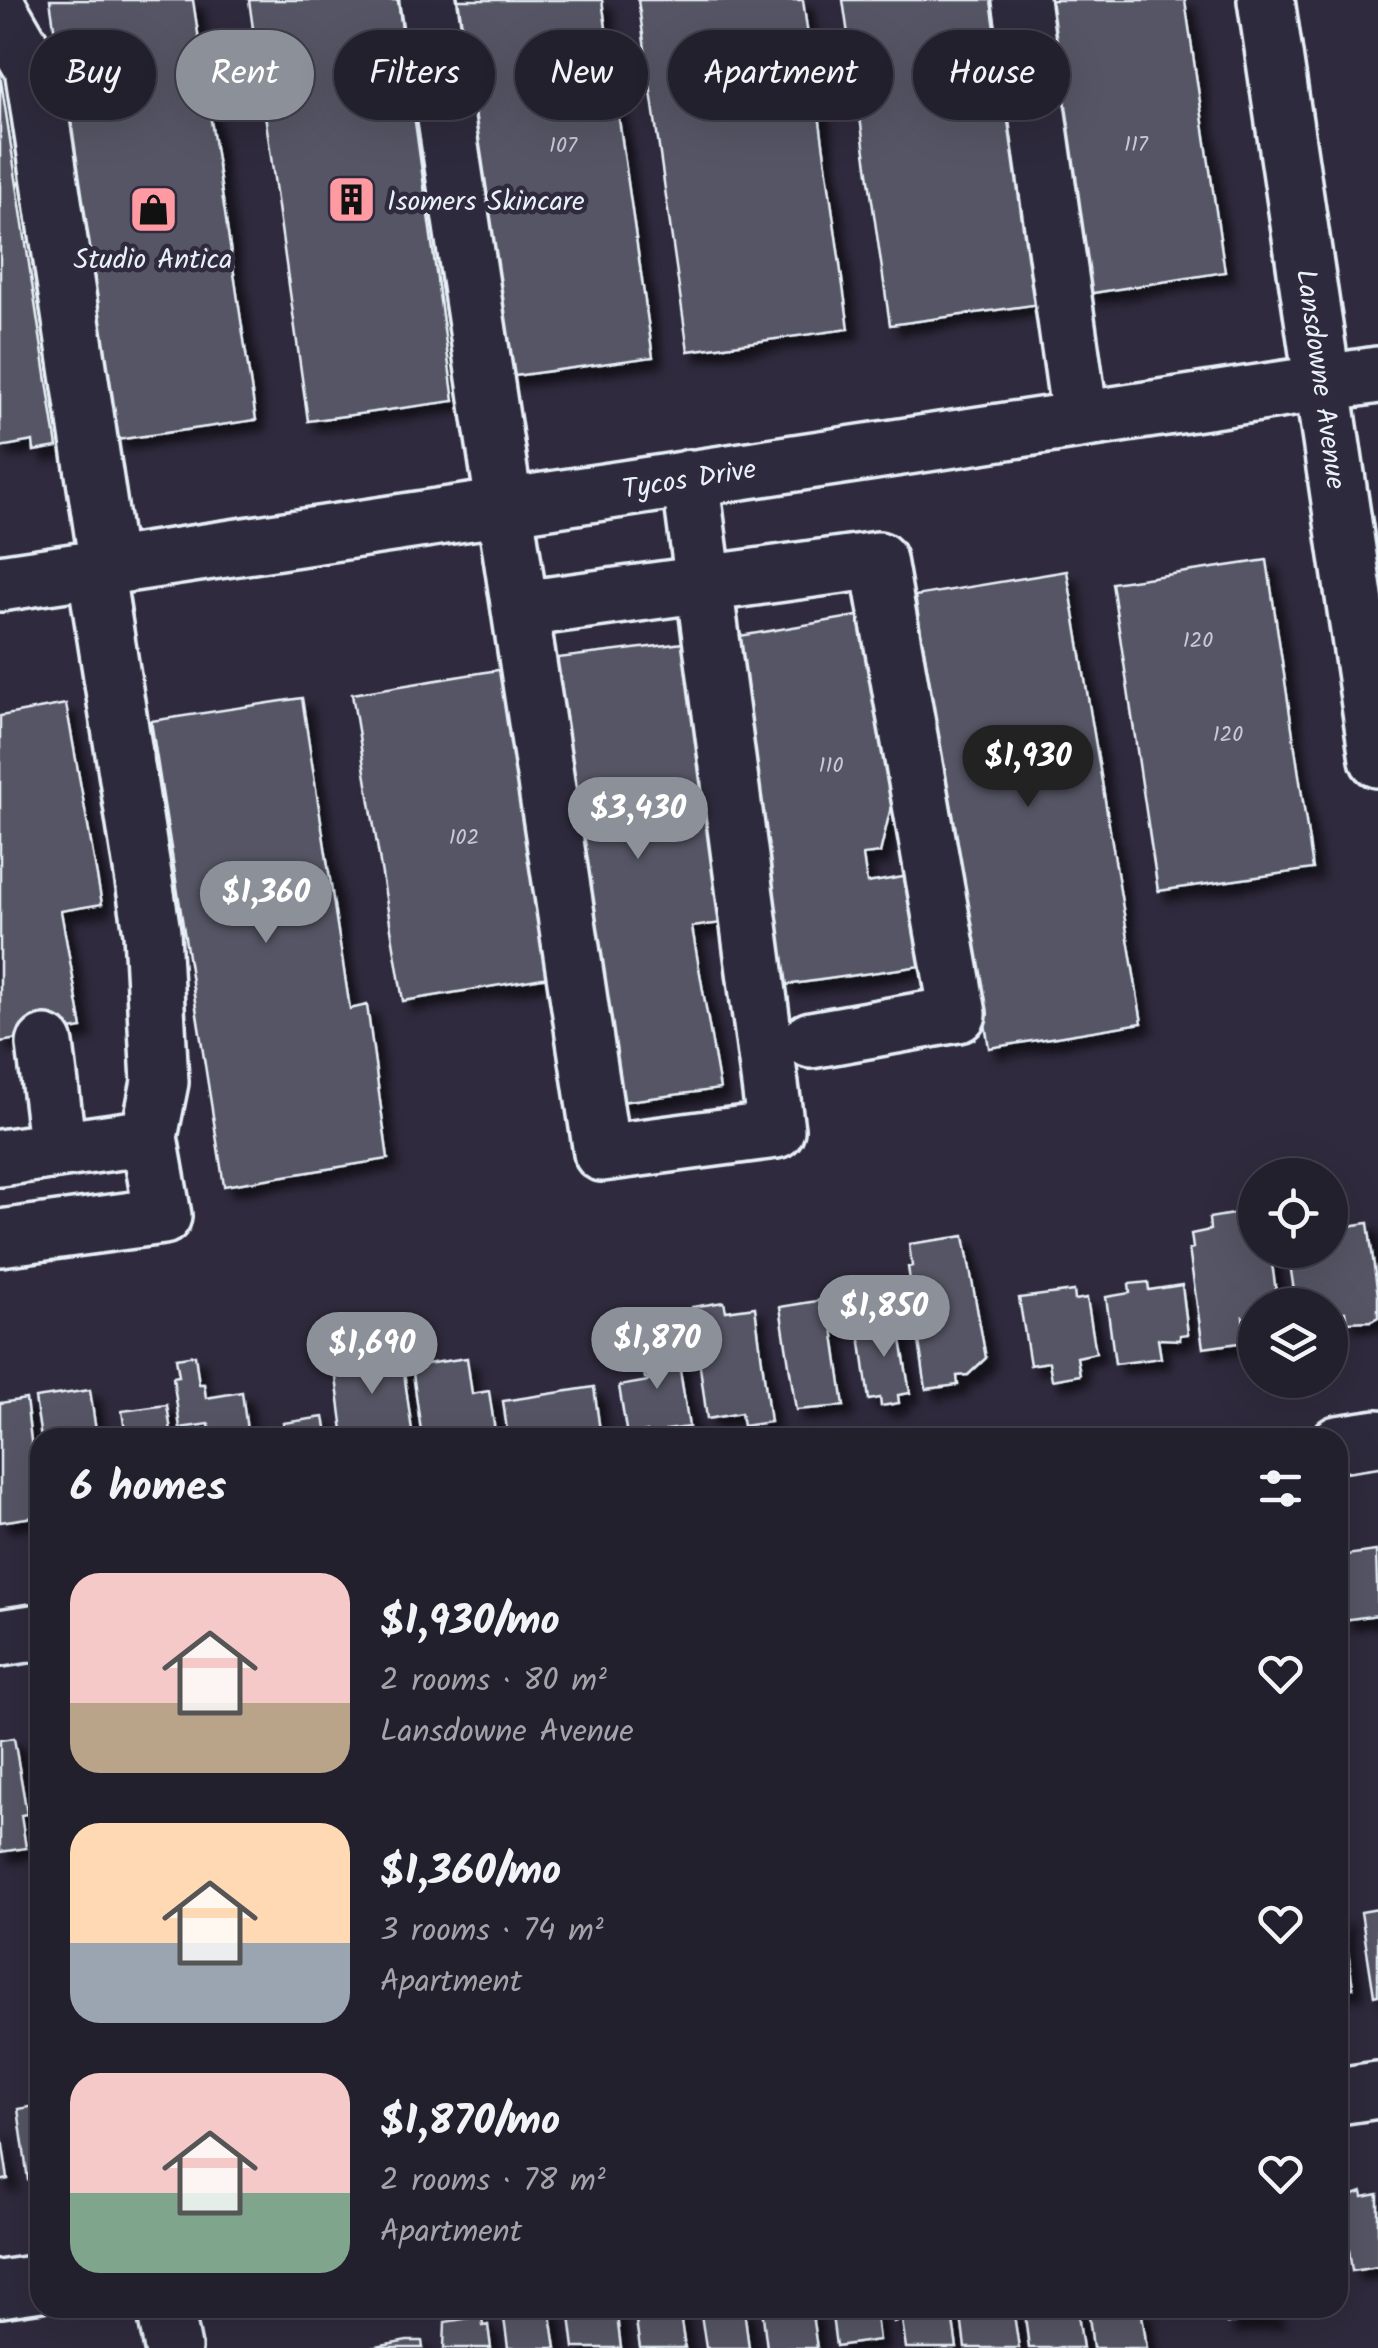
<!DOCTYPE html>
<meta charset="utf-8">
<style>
body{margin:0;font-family:Kalam,sans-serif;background:#2b2836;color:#f1f3f6;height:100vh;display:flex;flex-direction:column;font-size:38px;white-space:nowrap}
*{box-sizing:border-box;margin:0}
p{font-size:32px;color:#a3a3aa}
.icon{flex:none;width:55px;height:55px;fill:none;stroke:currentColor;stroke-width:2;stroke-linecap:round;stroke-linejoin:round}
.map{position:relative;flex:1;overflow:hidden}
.details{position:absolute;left:30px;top:1428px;width:1318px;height:890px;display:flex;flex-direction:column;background:#23202e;border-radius:30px;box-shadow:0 10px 40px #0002,0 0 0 2px #403e4a}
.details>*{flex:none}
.guide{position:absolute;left:30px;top:30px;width:1320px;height:90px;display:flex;gap:20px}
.controls{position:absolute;left:1238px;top:1158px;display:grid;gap:20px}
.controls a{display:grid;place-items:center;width:110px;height:110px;border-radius:50%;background:#23202e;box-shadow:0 10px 40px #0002,0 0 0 2px #403e4a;font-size:50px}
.price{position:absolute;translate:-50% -85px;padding:0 22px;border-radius:35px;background:#8c9099;color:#fff;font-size:32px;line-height:65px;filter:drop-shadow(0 2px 5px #0008)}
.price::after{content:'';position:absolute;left:50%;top:60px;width:30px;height:22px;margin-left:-15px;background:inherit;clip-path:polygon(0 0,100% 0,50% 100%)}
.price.on{background:#222;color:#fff}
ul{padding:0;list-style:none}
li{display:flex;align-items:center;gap:30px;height:250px;padding:0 40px}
li span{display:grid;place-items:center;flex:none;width:280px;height:200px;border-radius:30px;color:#555}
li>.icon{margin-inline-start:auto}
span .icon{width:120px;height:120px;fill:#fffc;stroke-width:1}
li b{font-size:42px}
h2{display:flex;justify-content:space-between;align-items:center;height:120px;padding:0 40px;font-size:42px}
.chip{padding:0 35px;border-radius:45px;background:#23202e;box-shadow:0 10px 40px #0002,0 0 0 2px #403e4a;font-size:35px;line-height:90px}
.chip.on{background:#8c9099;color:#fff}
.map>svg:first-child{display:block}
</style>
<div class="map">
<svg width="1378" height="2348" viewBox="0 0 1378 2348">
<defs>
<filter id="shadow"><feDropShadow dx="9" dy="9" stdDeviation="5" flood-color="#0009"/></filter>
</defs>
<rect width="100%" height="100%" fill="#2f2a3d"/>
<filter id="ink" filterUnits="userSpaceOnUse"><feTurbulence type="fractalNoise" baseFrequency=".01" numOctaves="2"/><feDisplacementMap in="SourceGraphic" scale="20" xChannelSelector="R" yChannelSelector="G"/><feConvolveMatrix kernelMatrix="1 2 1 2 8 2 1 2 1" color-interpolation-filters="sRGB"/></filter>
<g filter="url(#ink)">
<path fill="#575565" stroke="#e8f1f8" stroke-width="2.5" filter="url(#shadow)" d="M 50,0 L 193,0 L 256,420 L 116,440 Z
M 249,0 L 398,0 L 454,401 L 308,421 Z
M 453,0 L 602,0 L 653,357 L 507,377 Z
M 638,0 L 803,0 L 849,329 L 688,351 Z
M 843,0 L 1003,0 L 1047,303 L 890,325 Z
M 1043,0 L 1185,0 L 1225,272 L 1087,294 Z
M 0,74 L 57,447 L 34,451 L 33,441 L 0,447 Z
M 1267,560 L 1313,869 L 1158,891 L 1112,583 Z
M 1067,571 L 1142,1023 L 989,1048 L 915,596 Z
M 869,614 L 895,790 L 880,853 L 863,855 L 867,883 L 915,875 L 928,965 L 785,985 L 734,637 Z
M 692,642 L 729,922 L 692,927 L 720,1089 L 597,1105 L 541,660 Z
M 504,669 L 555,976 L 403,1001 L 352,694 Z
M 302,698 L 350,1009 L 367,1005 L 388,1159 L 224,1186 L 151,721 Z
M 66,704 L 102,904 L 61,911 L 82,1028 L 0,1042 L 0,716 Z
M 1330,1196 L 1334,1228 L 1368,1223 L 1378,1295 L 1378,1317 L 1371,1321 L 1347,1322 L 1345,1312 L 1333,1314 L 1330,1325 L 1330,1305 L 1296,1305 L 1288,1250 L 1330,1250 Z
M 1239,1213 L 1241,1228 L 1255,1226 L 1255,1250 L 1270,1250 L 1278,1305 L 1255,1305 L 1255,1324 L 1243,1317 L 1246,1342 L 1203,1348 L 1189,1249 L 1193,1248 L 1191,1234 L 1210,1230 L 1209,1218 Z
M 964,1236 L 986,1358 L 968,1375 L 957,1376 L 958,1385 L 926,1389 L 908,1267 L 912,1266 L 909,1244 Z
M 1148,1282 L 1149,1290 L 1182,1285 L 1188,1334 L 1180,1335 L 1180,1340 L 1158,1339 L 1161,1358 L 1115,1364 L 1106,1297 L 1130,1293 L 1129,1284 Z
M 1074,1291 L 1075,1300 L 1087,1298 L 1096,1353 L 1077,1357 L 1080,1375 L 1052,1380 L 1049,1362 L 1030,1365 L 1019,1298 Z
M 829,1299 L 844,1406 L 796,1410 L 780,1307 Z
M 724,1302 L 726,1311 L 755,1307 L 770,1422 L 743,1426 L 741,1413 L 707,1419 L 692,1307 Z
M 897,1316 L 910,1393 L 898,1395 L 899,1403 L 881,1406 L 880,1398 L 869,1400 L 858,1321 Z
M 674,1332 L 689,1427 L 666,1430 L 667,1436 L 648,1438 L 647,1432 L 627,1436 L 619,1386 L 654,1380 L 645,1378 L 642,1362 L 651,1361 L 647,1336 Z
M 364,1351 L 366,1363 L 402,1358 L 413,1438 L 344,1438 L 333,1355 Z
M 195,1355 L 199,1384 L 204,1384 L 206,1398 L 242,1392 L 248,1438 L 205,1438 L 210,1433 L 209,1424 L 180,1428 L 173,1377 L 179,1376 L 176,1358 Z
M 467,1358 L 472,1394 L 489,1391 L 496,1438 L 422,1438 L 412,1366 Z
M 594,1387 L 601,1438 L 508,1438 L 503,1401 Z
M 90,1390 L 97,1438 L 41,1438 L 35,1398 Z
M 26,1399 L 40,1516 L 0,1522 L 0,1403 Z
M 167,1405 L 172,1438 L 126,1438 L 122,1411 Z
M 324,1417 L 328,1438 L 285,1438 L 283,1423 Z
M 1376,1551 L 1378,1615 L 1343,1620 L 1338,1556 Z
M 14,1738 L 27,1814 L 21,1815 L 26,1848 L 0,1852 L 0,1740 Z
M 1378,1909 L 1378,1995 L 1374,1996 L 1361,1912 Z
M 1343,1916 L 1353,1988 L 1338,1990 L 1338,1917 Z
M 40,2105 L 40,2178 L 28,2180 L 18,2109 Z
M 0,2126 L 8,2179 L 0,2181 Z
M 1362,2192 L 1363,2197 L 1378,2194 L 1378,2267 L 1352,2271 L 1342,2199 Z
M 550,2308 L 556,2348 L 508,2348 L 503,2311 Z
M 569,2308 L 616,2308 L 621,2348 L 574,2348 Z
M 634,2308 L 679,2308 L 685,2348 L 640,2348 Z
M 700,2308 L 744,2308 L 749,2348 L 706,2348 Z
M 762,2308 L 811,2308 L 817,2348 L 767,2348 Z
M 831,2308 L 875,2308 L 879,2340 L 836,2346 Z
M 892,2308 L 951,2308 L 957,2348 L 906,2348 L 902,2320 L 894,2322 Z
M 960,2308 L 1013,2308 L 1019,2348 L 965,2348 Z
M 1024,2308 L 1077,2308 L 1083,2348 L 1029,2348 Z
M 1088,2308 L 1141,2308 L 1147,2348 L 1093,2348 Z
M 1225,2308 L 1274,2308 L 1275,2317 L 1227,2323 Z
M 482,2316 L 483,2326 L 488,2325 L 491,2348 L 444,2348 L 445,2322 Z
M 407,2341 L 422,2341 L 423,2348 L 371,2348 Z"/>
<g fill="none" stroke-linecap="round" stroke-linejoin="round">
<defs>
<path id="minor" d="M 428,0 L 602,1153 L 776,1130 L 690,478
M 1021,0 L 1080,418
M 1266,0 L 1378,759
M 0,11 L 33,68 L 108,566
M 95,568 L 152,932 L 160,1082 L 149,1137
M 0,583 L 1378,375
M 522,609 L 878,560 L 958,1014 L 811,1040
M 45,1044 L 58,1150
M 0,1158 L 149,1137 L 163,1216 L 0,1238
M 1338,1444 L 1378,1438
M 0,1638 L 40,1632
M 1338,2096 L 1378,2090
M 0,2289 L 40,2283
M 165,2308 L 173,2348"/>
</defs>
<use href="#minor" stroke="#e8f1f8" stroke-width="62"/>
<use href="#minor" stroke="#2f2a3d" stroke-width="55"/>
</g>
</g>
<defs>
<symbol id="building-square" viewBox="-11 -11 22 22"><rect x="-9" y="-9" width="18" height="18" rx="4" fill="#ff9aa2" stroke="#2f2a3d"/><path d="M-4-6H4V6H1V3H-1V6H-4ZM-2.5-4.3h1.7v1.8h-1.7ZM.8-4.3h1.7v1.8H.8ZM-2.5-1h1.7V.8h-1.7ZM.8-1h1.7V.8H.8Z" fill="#111"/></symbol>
<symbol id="shop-square" viewBox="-11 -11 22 22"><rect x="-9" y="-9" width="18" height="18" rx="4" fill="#ff9aa2" stroke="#2f2a3d"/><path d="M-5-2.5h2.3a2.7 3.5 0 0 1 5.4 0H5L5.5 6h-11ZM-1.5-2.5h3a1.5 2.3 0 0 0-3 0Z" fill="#111"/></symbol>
</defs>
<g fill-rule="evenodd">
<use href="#building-square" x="324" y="172" width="55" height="55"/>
<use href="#shop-square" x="126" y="182" width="55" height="55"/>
</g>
<g text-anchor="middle" stroke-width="9" stroke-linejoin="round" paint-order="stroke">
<g font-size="22" fill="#c4cad3">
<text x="1136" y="151">117</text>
<text x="563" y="152">107</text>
<text x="1198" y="647">120</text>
<text x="1228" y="741">120</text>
<text x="831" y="772">110</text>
<text x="464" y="844">102</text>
</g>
<g font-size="28" fill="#e8f1f8" stroke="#2f2a3d" text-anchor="start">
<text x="387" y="210">Isomers Skincare</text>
<text x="153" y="268" text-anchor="middle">Studio Antica</text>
</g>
<g font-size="28" fill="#e8f1f8" stroke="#2f2a3d">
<text transform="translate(1322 379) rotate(82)" y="10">Lansdowne Avenue</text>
<text transform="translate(689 478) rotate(-9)" y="10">Tycos Drive</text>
</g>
</g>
</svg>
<div class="controls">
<a><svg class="icon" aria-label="locate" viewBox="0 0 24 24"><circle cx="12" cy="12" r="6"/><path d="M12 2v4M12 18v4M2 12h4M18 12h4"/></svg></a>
<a><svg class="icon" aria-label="layers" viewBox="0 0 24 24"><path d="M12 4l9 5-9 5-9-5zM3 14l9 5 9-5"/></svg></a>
</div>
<b class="price on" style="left:1028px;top:810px">$1,930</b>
<b class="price" style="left:638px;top:862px">$3,430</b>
<b class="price" style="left:266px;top:946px">$1,360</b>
<b class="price" style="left:884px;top:1360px">$1,850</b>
<b class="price" style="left:657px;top:1392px">$1,870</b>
<b class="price" style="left:372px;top:1397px">$1,690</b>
<div class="guide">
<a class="chip">Buy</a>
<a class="chip on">Rent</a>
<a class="chip">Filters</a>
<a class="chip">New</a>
<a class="chip">Apartment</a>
<a class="chip">House</a>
</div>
<section class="details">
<h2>6 homes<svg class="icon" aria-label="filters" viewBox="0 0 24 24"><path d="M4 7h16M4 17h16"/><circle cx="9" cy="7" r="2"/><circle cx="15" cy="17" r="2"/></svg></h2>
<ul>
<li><span style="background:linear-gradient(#f6c9c9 65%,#b9a48a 0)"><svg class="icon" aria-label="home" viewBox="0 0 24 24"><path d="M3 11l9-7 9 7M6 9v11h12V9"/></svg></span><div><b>$1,930/mo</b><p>2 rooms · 80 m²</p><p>Lansdowne Avenue</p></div><svg class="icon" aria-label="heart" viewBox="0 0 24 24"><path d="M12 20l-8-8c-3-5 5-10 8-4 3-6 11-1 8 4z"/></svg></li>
<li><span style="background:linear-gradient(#ffd9b3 60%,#9aa5b1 0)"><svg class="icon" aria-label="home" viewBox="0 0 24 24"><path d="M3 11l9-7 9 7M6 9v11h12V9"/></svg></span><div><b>$1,360/mo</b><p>3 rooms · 74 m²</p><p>Apartment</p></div><svg class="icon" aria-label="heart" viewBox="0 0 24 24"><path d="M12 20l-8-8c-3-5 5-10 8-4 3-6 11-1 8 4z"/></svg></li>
<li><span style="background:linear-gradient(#f6c9c9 60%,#7fa58c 0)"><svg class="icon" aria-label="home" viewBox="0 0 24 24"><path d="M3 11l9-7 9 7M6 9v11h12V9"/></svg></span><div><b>$1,870/mo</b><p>2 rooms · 78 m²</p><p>Apartment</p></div><svg class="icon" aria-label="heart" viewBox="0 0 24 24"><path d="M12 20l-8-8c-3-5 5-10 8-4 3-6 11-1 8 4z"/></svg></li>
</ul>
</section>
</div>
